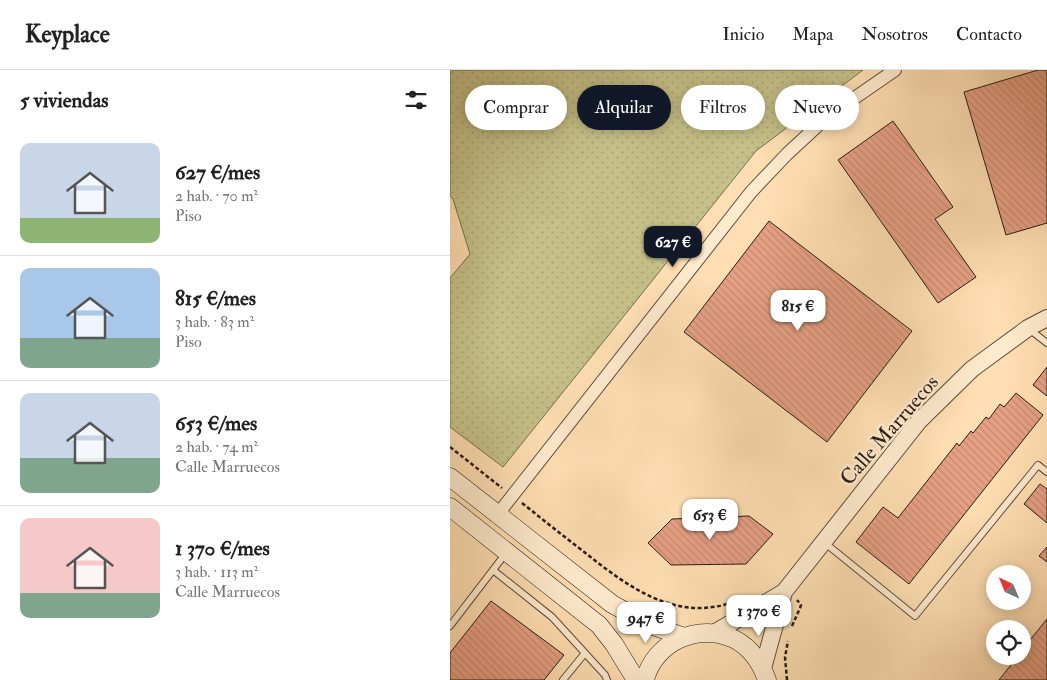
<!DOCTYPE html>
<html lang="es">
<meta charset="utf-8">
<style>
body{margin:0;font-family:"IM FELL Double Pica",serif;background:#f2f2f2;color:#222;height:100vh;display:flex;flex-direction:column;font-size:19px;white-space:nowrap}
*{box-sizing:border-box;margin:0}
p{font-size:16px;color:#767676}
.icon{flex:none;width:28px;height:28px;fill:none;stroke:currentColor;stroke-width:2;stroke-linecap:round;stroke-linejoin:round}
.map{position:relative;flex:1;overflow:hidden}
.panel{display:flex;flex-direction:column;background:#fff;width:450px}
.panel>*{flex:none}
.hud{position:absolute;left:15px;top:15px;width:475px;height:45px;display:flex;gap:10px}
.needle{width:32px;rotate:316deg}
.controls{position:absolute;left:536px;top:495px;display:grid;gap:10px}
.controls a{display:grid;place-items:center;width:45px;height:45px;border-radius:50%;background:#fff;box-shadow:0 2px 12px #0003;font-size:25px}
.price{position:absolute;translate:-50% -42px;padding:0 11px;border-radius:10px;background:#fff;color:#222;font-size:16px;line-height:32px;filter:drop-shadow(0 1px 2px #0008)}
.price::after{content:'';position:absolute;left:50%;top:30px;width:15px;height:11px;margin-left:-8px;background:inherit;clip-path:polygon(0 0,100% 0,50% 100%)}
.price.selected{background:#111827;color:#fff}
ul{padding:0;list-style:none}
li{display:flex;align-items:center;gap:15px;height:125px;padding:0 20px}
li+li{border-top:1px solid #e0e0e0}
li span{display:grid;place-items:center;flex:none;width:140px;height:100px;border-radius:10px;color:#555}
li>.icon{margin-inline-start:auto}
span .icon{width:60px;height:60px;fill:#fffc;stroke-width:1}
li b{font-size:21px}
h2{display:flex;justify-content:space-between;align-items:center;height:60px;padding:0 20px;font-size:21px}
.tag{padding:0 18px;border-radius:22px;background:#fff;box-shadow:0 2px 12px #0003;font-size:18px;line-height:45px}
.tag.selected{background:#111827;color:#fff}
header{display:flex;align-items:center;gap:30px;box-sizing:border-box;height:70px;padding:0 25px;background:#fff;border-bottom:1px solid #e0e0e0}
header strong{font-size:24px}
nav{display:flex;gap:28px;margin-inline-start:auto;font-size:18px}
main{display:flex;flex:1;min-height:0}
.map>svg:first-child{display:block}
</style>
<header>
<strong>Keyplace</strong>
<nav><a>Inicio</a><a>Mapa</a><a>Nosotros</a><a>Contacto</a></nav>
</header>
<main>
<section class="panel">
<h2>5 viviendas<svg class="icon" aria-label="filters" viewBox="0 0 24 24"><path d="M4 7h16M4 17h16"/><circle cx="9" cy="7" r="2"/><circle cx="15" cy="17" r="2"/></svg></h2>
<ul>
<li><span style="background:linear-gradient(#c9d6e8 75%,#8fb573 0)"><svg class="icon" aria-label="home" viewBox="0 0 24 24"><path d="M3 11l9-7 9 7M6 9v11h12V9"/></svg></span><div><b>627 €/mes</b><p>2 hab. · 70 m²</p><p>Piso</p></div></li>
<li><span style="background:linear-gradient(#a9c7e8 70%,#7fa58c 0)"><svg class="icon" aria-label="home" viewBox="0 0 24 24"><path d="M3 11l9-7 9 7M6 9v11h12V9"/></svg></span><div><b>815 €/mes</b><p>3 hab. · 83 m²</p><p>Piso</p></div></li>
<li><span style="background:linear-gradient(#c9d6e8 65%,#7fa58c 0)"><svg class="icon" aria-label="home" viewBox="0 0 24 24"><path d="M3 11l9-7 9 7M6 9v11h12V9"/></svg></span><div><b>653 €/mes</b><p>2 hab. · 74 m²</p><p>Calle Marruecos</p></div></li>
<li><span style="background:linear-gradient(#f6c9c9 75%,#7fa58c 0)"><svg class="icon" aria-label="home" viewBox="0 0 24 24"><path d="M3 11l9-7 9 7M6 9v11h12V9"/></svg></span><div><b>1 370 €/mes</b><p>3 hab. · 113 m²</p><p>Calle Marruecos</p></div></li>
</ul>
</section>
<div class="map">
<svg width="597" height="610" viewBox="0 0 597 610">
<defs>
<pattern id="grass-dots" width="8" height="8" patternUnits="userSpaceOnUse" patternTransform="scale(1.25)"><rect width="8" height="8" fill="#c5c088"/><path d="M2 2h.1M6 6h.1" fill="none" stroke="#a9a475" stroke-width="1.8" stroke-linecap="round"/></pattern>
<pattern id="building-back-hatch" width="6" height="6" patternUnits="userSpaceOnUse" patternTransform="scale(1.25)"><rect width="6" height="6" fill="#e6a084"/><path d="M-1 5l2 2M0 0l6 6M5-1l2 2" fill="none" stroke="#c58971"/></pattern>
</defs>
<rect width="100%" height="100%" fill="#fedeb2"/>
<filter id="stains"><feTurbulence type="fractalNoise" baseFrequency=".004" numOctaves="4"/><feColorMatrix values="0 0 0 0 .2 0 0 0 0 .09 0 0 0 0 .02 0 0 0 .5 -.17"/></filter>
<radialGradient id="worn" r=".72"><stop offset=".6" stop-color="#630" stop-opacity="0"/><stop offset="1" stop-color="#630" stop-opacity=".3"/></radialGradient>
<path fill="url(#grass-dots)" stroke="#766e4f" d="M 0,0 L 413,0 L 306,81 L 53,397 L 0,357 L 0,208 L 20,184 L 3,129 L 0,126 Z"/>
<path fill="url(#building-back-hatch)" stroke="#281c16" d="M 588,0 L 597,0 L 597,153 L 556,165 L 514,22 Z
M 443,51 L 503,137 L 485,149 L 526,207 L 488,233 L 388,90 Z
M 319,151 L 462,261 L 377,372 L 234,262 Z
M 597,297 L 597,326 L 583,315 Z
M 566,323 L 593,345 L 459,514 L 406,472 L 433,437 L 448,448 L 507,373 L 509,376 L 521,361 L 523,363 L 536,347 L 539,349 L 550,334 L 554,337 Z
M 590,414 L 597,419 L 597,453 L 574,434 Z
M 299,446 L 323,464 L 296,494 L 221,495 L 198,473 L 222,449 Z
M 597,477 L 597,492 L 589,486 Z
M 41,531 L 114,585 L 94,610 L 0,610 L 0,583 Z
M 597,549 L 597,610 L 549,610 L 568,586 L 572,586 L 572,580 Z"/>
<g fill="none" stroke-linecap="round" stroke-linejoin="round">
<defs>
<path id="service" d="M 579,259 L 597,273
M 375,473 L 465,546 L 588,395 L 597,402
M 43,500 L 102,547 L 155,605 L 157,610
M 0,556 L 56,483
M 113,610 L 135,583"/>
<path id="minor" d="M 48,444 L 301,122 L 337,84 L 377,47 L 445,0"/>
<path id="tertiary" d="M 264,563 L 334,522 L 469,351 L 522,299 L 578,258 L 597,248
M 313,598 L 334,522"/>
<path id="secondary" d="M 0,407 L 162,534 L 198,554 L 234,567
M 0,437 L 149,555 L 164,574 L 186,610
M 195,610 C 204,572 249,552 284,569 C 300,577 311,593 317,610"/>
</defs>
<use href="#service" stroke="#5e4c3d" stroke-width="8"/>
<use href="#minor" stroke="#5e4c3d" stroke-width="14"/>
<use href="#tertiary" stroke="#5e4c3d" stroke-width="18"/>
<use href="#secondary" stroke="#281c16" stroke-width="19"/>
<path stroke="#281c16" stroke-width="2.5" stroke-dasharray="4 2.5" stroke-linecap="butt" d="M 0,377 L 52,418
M 72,433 C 92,449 112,465 133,481 C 177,516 226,554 286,531
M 342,556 L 350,538 L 351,535 L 347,530
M 337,610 L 335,587 L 338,571"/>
<use href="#service" stroke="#feeacd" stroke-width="6"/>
<use href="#minor" stroke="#feeacd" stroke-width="12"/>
<use href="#tertiary" stroke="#feeacd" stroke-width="16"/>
<use href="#secondary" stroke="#feeacd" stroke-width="18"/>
</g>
<g text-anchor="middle" stroke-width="5" stroke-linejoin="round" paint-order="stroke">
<g font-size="21" fill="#281c16" stroke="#feeacd">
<text transform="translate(439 360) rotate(-49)" y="7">Calle Marruecos</text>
</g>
</g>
<rect width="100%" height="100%" filter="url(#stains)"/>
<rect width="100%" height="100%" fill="url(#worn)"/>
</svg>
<div class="controls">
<a><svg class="needle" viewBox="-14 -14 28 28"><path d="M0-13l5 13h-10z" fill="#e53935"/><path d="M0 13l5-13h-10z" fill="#767676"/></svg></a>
<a><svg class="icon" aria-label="locate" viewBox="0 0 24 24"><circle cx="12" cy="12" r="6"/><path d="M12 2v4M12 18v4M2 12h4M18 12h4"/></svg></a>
</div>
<b class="price selected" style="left:223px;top:198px">627 €</b>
<b class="price" style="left:348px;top:262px">815 €</b>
<b class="price" style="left:260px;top:471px">653 €</b>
<b class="price" style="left:309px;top:567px">1 370 €</b>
<b class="price" style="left:196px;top:574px">947 €</b>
<div class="hud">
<a class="tag">Comprar</a>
<a class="tag selected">Alquilar</a>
<a class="tag">Filtros</a>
<a class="tag">Nuevo</a>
</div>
</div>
</main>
